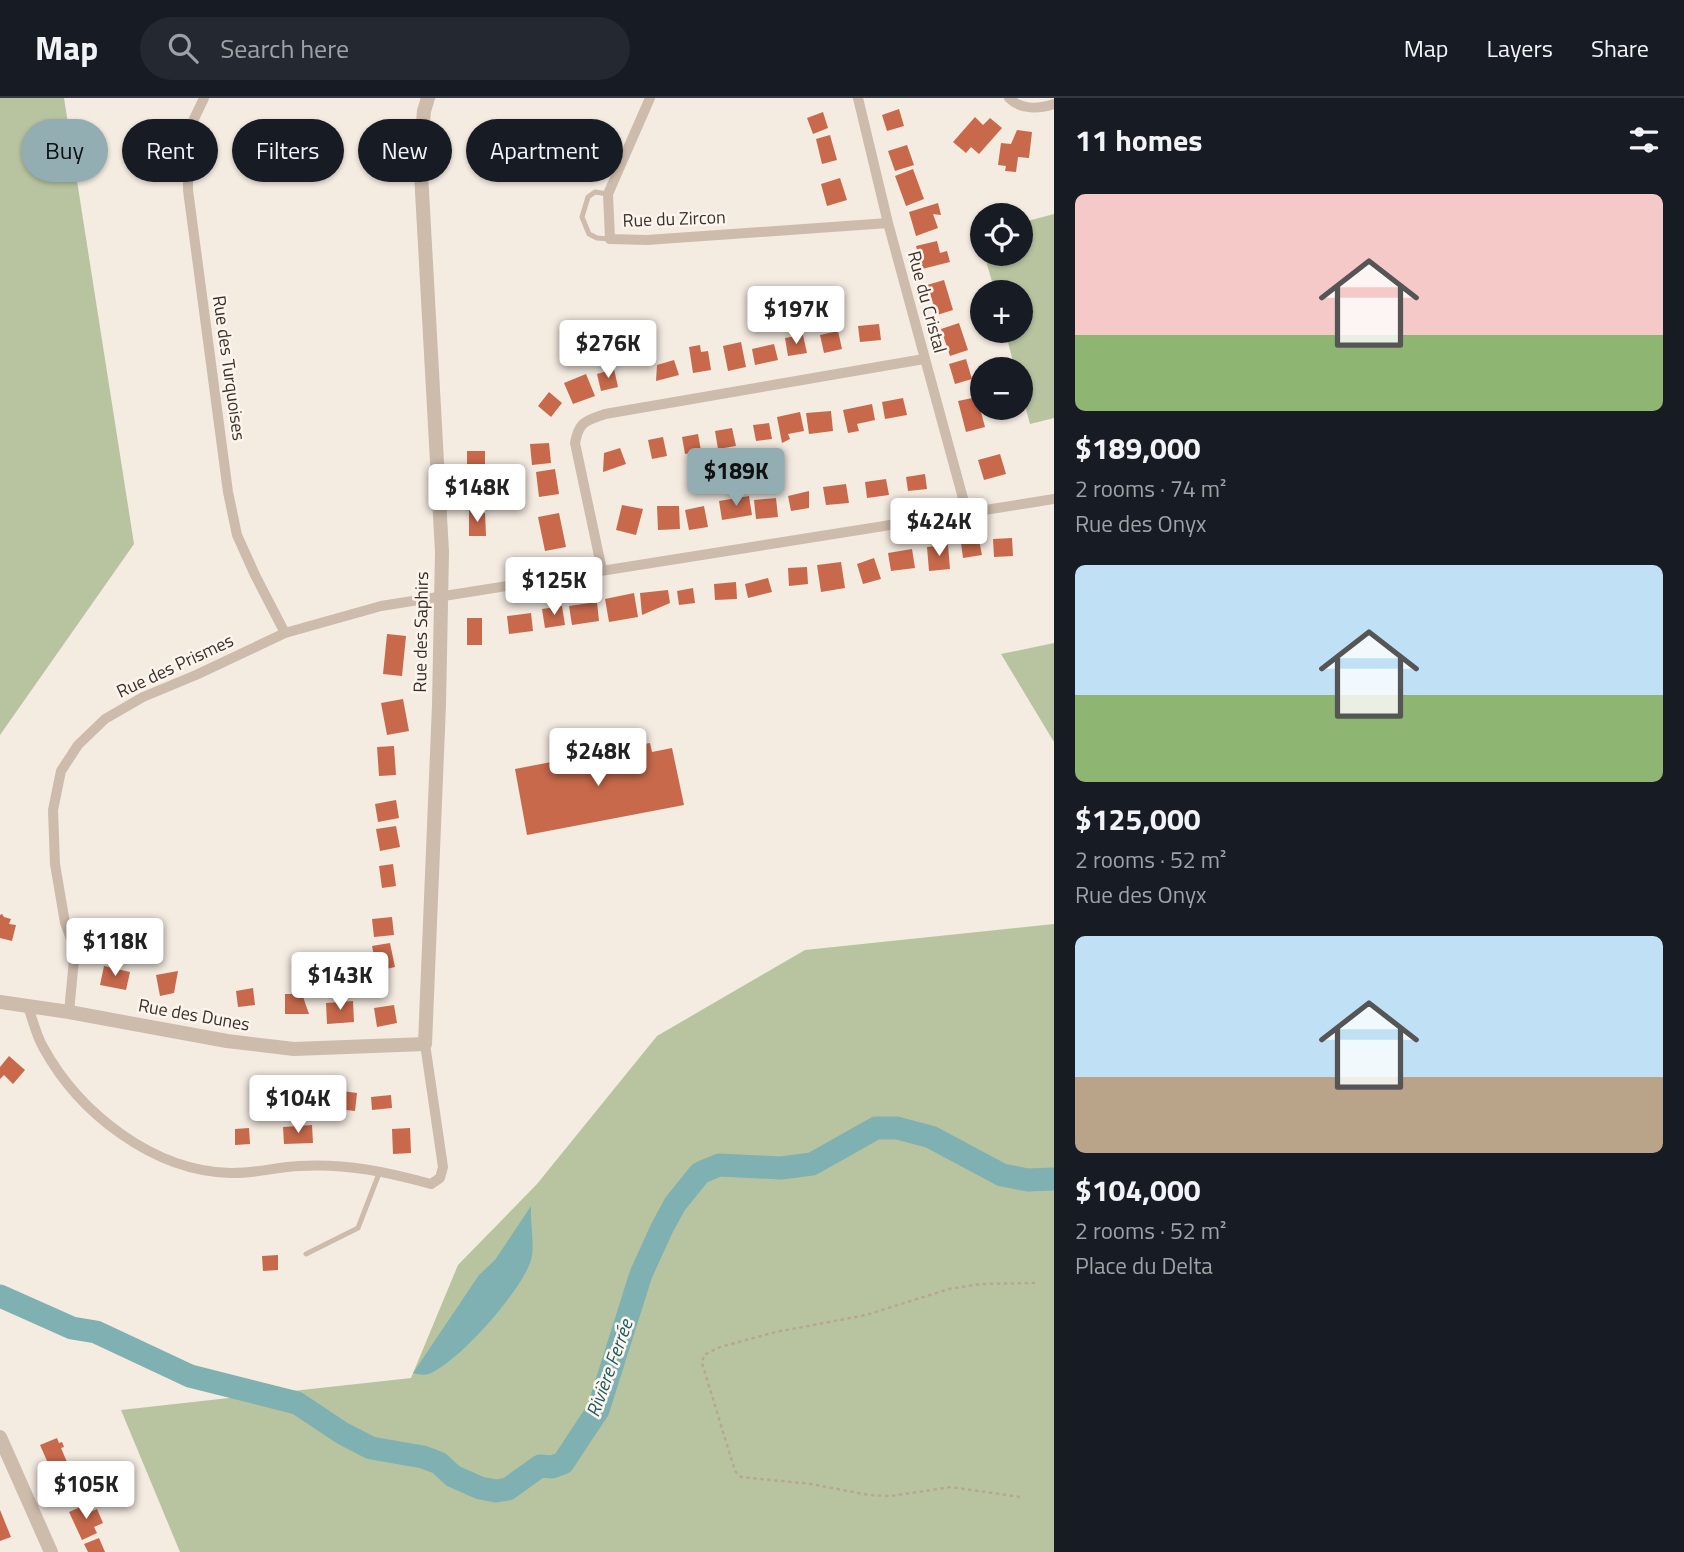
<!DOCTYPE html>
<meta charset="utf-8">
<style>
body{margin:0;font-family:"Titillium Web",sans-serif;background:#242831;color:#f1f3f6;height:100vh;display:flex;flex-direction:column;font-size:26px;white-space:nowrap}
*{box-sizing:border-box;margin:0}
p{font-size:23px;color:#9ea1a6}
.icon{flex:none;width:38px;height:38px;fill:none;stroke:currentColor;stroke-width:2;stroke-linecap:round;stroke-linejoin:round}
.map{position:relative;flex:1;overflow:hidden}
.drawer{display:flex;flex-direction:column;background:#171b24;width:630px}
.drawer>*{flex:none}
.hud{position:absolute;left:21px;top:21px;width:665px;height:63px;display:flex;gap:14px}
.fabs{position:absolute;left:970px;top:105px;display:grid;gap:14px}
.fabs a{display:grid;place-items:center;width:63px;height:63px;border-radius:50%;background:#171b24;box-shadow:0 2px 5px #0004;font-size:35px}
.price{position:absolute;translate:-50% -60px;padding:0 16px;border-radius:7px;background:#fff;color:#222;font-size:23px;line-height:46px;filter:drop-shadow(0 2px 4px #0008)}
.price::after{content:'';position:absolute;left:50%;top:42px;width:21px;height:16px;margin-left:-10px;background:inherit;clip-path:polygon(0 0,100% 0,50% 100%)}
.price.current{background:#92aeb2;color:#111}
ul{padding:0;list-style:none}
li{display:grid;align-content:center;gap:14px;height:371px;padding:0 21px}
li span{display:grid;place-items:center;height:217px;border-radius:10px;color:#555}
li>.icon{margin-inline-start:auto}
span .icon{width:126px;height:126px;fill:#fffc;stroke-width:1}
li b{font-size:30px}
h2{display:flex;justify-content:space-between;align-items:center;height:84px;padding:0 21px;font-size:30px}
.tag{padding:0 24px;border-radius:32px;background:#171b24;box-shadow:0 2px 5px #0004;font-size:24px;line-height:63px}
.tag.current{background:#92aeb2;color:#111}
header{display:flex;align-items:center;gap:42px;box-sizing:border-box;height:98px;padding:0 35px;background:#171b24;border-bottom:2px solid #363941}
header strong{font-size:33px}
nav{display:flex;gap:38px;margin-inline-start:auto;font-size:24px}
.search{width:490px;height:63px;background:#242831;display:flex;align-items:center;gap:18px;box-sizing:border-box;padding:0 24px;border-radius:38px;color:#9ea1a6;font-size:26px}
main{display:flex;flex:1;min-height:0}
.map>svg:first-child{display:block}
</style>
<header>
<strong>Map</strong>
<div class="search"><svg class="icon" aria-label="search" viewBox="0 0 24 24"><circle cx="10" cy="10" r="6"/><path d="M15 15l6 6"/></svg>Search here</div>
<nav><a>Map</a><a>Layers</a><a>Share</a></nav>
</header>
<main>
<div class="map">
<svg width="1054" height="1454" viewBox="0 0 1054 1454">
<rect width="100%" height="100%" fill="#f4ebe1"/>
<path fill="#b8c4a0" d="M 0,0 L 64,0 L 134,446 L 0,637 Z
M 1054,116 L 1054,320 L 1030,326 L 1020,289 L 1020,271 L 1015,271 L 1005,233 L 1020,233 L 1020,194 L 995,194 L 984,156 L 1020,156 L 1020,125 Z
M 1054,545 L 1054,644 L 1001,556 Z
M 1054,826 L 1054,1454 L 180,1454 L 121,1312 L 411,1280 L 458,1167 L 537,1086 L 657,938 L 805,852 Z"/>
<path fill="#7fb0b2" d="M 531,1108 C 530,1123 535,1149 531,1162 C 522,1192 462,1260 433,1274 C 426,1278 420,1277 413,1275 L 479,1177 L 495,1162 Z"/>
<g fill="none" stroke-linecap="round" stroke-linejoin="round">
<path stroke="#7fb0b2" stroke-width="23" d="M 0,1198 L 72,1230 L 96,1234 L 190,1278 L 297,1305 L 342,1335 L 371,1350 L 423,1359 L 439,1365 L 453,1378 L 480,1390 L 496,1393 L 508,1391 L 540,1368 L 552,1369 L 563,1365 L 580,1339 L 598,1312 L 641,1176 L 662,1130 L 675,1106 L 700,1075 L 719,1067 L 781,1070 L 812,1066 L 876,1030 L 897,1030 L 931,1039 L 1002,1077 L 1028,1082 L 1054,1081"/>
</g>
<path fill="#c8694b" d="M 899,11 L 904,28 L 887,33 L 882,17 Z
M 823,14 L 828,30 L 813,36 L 807,20 Z
M 975,19 L 983,27 L 990,20 L 1002,30 L 979,56 L 971,49 L 966,55 L 953,44 Z
M 1017,32 L 1032,34 L 1029,60 L 1018,59 L 1016,74 L 1005,73 L 1006,68 L 998,67 L 1001,45 L 1011,46 Z
M 830,37 L 837,62 L 822,66 L 816,41 Z
M 907,47 L 914,67 L 895,73 L 888,53 Z
M 913,71 L 924,101 L 906,108 L 895,78 Z
M 840,80 L 847,102 L 827,108 L 821,86 Z
M 938,105 L 941,117 L 933,116 L 938,130 L 916,138 L 909,114 Z
M 937,143 L 940,155 L 947,153 L 950,164 L 922,171 L 916,148 Z
M 944,182 L 953,212 L 937,217 L 927,187 Z
M 959,225 L 968,252 L 950,258 L 941,231 Z
M 879,226 L 881,242 L 860,244 L 858,228 Z
M 838,233 L 842,251 L 824,255 L 820,237 Z
M 803,237 L 807,255 L 788,258 L 785,240 Z
M 741,244 L 746,269 L 728,273 L 723,248 Z
M 774,246 L 778,262 L 755,267 L 752,251 Z
M 700,247 L 701,254 L 708,253 L 711,272 L 693,275 L 689,249 Z
M 966,261 L 972,281 L 955,286 L 949,266 Z
M 674,262 L 679,277 L 656,283 L 657,267 Z
M 614,271 L 618,289 L 601,293 L 597,276 Z
M 586,276 L 595,298 L 573,306 L 564,285 Z
M 549,294 L 562,305 L 551,319 L 538,308 Z
M 977,299 L 985,329 L 966,334 L 958,303 Z
M 903,300 L 907,317 L 885,321 L 882,304 Z
M 872,306 L 875,322 L 857,326 L 859,333 L 848,335 L 843,312 Z
M 831,313 L 833,333 L 809,336 L 806,315 Z
M 800,314 L 804,333 L 788,336 L 790,341 L 782,345 L 777,319 Z
M 769,325 L 772,341 L 756,343 L 753,327 Z
M 732,330 L 736,348 L 718,351 L 715,333 Z
M 698,336 L 701,353 L 685,356 L 682,339 Z
M 663,339 L 667,358 L 652,361 L 648,342 Z
M 549,345 L 551,365 L 532,367 L 530,346 Z
M 620,350 L 626,366 L 603,374 L 604,355 Z
M 467,353 L 485,353 L 485,377 L 467,377 Z
M 1000,356 L 1006,376 L 984,382 L 978,362 Z
M 555,371 L 559,396 L 539,399 L 536,374 Z
M 925,376 L 927,391 L 908,393 L 906,379 Z
M 886,381 L 889,397 L 867,400 L 865,384 Z
M 846,386 L 849,405 L 826,407 L 823,389 Z
M 809,393 L 809,410 L 791,413 L 788,398 Z
M 749,398 L 752,417 L 722,422 L 719,403 Z
M 776,400 L 778,419 L 756,421 L 754,402 Z
M 622,407 L 643,411 L 636,437 L 616,432 Z
M 657,408 L 679,408 L 680,431 L 658,432 Z
M 704,408 L 708,429 L 689,432 L 685,412 Z
M 469,411 L 485,415 L 486,438 L 469,438 Z
M 559,415 L 566,449 L 545,453 L 538,419 Z
M 1012,440 L 1013,458 L 994,459 L 993,441 Z
M 979,442 L 982,457 L 963,460 L 961,445 Z
M 948,447 L 950,471 L 929,473 L 927,449 Z
M 912,451 L 915,470 L 891,473 L 888,455 Z
M 874,460 L 881,481 L 863,486 L 857,466 Z
M 841,464 L 845,490 L 821,494 L 817,467 Z
M 807,469 L 808,486 L 789,488 L 788,470 Z
M 768,480 L 772,494 L 748,500 L 745,486 Z
M 736,484 L 737,501 L 715,502 L 714,486 Z
M 693,490 L 695,505 L 679,507 L 677,493 Z
M 668,492 L 670,505 L 642,517 L 640,495 Z
M 634,495 L 638,519 L 609,524 L 605,501 Z
M 597,504 L 599,523 L 572,527 L 569,508 Z
M 562,508 L 565,527 L 545,530 L 542,511 Z
M 531,515 L 533,533 L 509,536 L 507,518 Z
M 467,520 L 482,520 L 482,547 L 467,547 Z
M 387,536 L 406,538 L 402,578 L 383,576 Z
M 403,601 L 409,633 L 387,637 L 381,605 Z
M 650,645 L 652,654 L 672,650 L 684,707 L 527,737 L 515,671 Z
M 394,648 L 396,677 L 379,678 L 377,649 Z
M 396,702 L 399,720 L 378,724 L 375,706 Z
M 396,728 L 400,749 L 380,753 L 376,731 Z
M 393,766 L 396,788 L 382,790 L 379,768 Z
M 2,816 L 4,819 L 11,821 L 9,826 L 16,827 L 12,843 L 0,840 L 0,817 Z
M 392,819 L 394,837 L 374,839 L 372,821 Z
M 390,845 L 395,869 L 377,873 L 372,848 Z
M 104,868 L 130,874 L 126,892 L 100,887 Z
M 178,873 L 174,895 L 160,898 L 156,877 Z
M 253,890 L 255,907 L 238,909 L 236,893 Z
M 285,896 L 302,896 L 309,916 L 285,916 Z
M 353,903 L 354,924 L 327,926 L 326,905 Z
M 394,907 L 397,925 L 377,929 L 374,910 Z
M 9,958 L 25,972 L 13,986 L 4,977 L 0,981 L 0,969 Z
M 342,993 L 357,995 L 355,1013 L 328,1010 L 329,1000 L 341,1001 Z
M 391,997 L 392,1010 L 372,1012 L 371,999 Z
M 312,1027 L 313,1045 L 284,1046 L 283,1029 Z
M 249,1030 L 250,1046 L 235,1047 L 235,1031 Z
M 410,1030 L 411,1055 L 393,1056 L 392,1031 Z
M 278,1157 L 278,1172 L 263,1173 L 262,1158 Z
M 57,1340 L 59,1345 L 62,1344 L 64,1349 L 61,1350 L 67,1364 L 51,1372 L 40,1347 Z
M 71,1376 L 73,1379 L 76,1378 L 77,1382 L 74,1383 L 81,1398 L 62,1406 L 53,1383 Z
M 85,1407 L 88,1415 L 97,1411 L 103,1425 L 94,1429 L 97,1435 L 82,1442 L 69,1414 Z
M 0,1412 L 11,1439 L 0,1443 Z
M 99,1440 L 105,1454 L 88,1454 L 84,1446 Z"/>
<g fill="none" stroke-linecap="round" stroke-linejoin="round">
<path stroke="#b9a596" stroke-width="2.5" stroke-dasharray="3.5 3.5" stroke-linecap="butt" d="M 1020,1399 L 951,1389 L 891,1398 L 869,1397 L 811,1386 L 741,1379 L 735,1373 L 702,1265 L 704,1257 L 720,1249 L 776,1234 L 866,1217 L 949,1191 L 981,1186 L 1037,1185"/>
<path stroke="#cdbbac" stroke-width="5" d="M 608,96 L 595,94 L 588,99 L 582,119 L 589,136 L 597,140 L 610,141
M 306,1156 L 358,1130 L 380,1073"/>
<path stroke="#cdbbac" stroke-width="10" d="M 204,0 L 192,25 L 188,58 L 188,92 L 228,394 L 237,437 L 255,477 L 285,535
M 650,0 L 608,96 L 610,141 L 647,142 L 888,125
M 858,0 L 888,125 L 967,415
M 1009,0 C 1021,12 1039,11 1054,6
M 602,472 L 575,345 C 579,323 586,323 605,316 L 924,261
M 28,909 C 33,922 36,937 43,949 C 79,1015 153,1073 230,1075 C 253,1076 277,1069 299,1068 C 346,1065 387,1074 431,1086 L 440,1080 L 443,1069 L 425,946
M 69,914 L 75,851 L 65,825 L 55,766 L 53,712 L 61,673 L 78,647 L 105,621 L 143,599 L 196,577 L 285,535 L 381,508 L 1054,401"/>
<path stroke="#cdbbac" stroke-width="14" d="M 0,904 L 69,914 L 227,943 L 294,951 L 425,946 L 439,607 L 442,454 L 420,57 L 424,13 L 428,0
M 0,1339 L 51,1454"/>
</g>
<g text-anchor="middle" stroke-width="5" stroke-linejoin="round" paint-order="stroke">
<g font-size="18" fill="#3b302b" stroke="#fbf5ee">
<text transform="translate(674 121) rotate(-2)" y="6">Rue du Zircon</text>
<text transform="translate(927 204) rotate(75)" y="6">Rue du Cristal</text>
<text transform="translate(229 270) rotate(82)" y="6">Rue des Turquoises</text>
<text transform="translate(421 534) rotate(-89)" y="6">Rue des Saphirs</text>
<text transform="translate(175 568) rotate(-25)" y="6">Rue des Prismes</text>
<text transform="translate(194 917) rotate(10)" y="6">Rue des Dunes</text>
</g>
<g font-size="19" font-style="italic" fill="#1f5a5e" stroke="#fbf5ee">
<text transform="translate(609 1270) rotate(-70)" y="7">Rivière Ferrée</text>
</g>
</g>
</svg>
<div class="fabs">
<a><svg class="icon" aria-label="locate" viewBox="0 0 24 24"><circle cx="12" cy="12" r="6"/><path d="M12 2v4M12 18v4M2 12h4M18 12h4"/></svg></a>
<a>+</a>
<a>−</a>
</div>
<b class="price" style="left:796px;top:248px">$197K</b>
<b class="price" style="left:608px;top:282px">$276K</b>
<b class="price current" style="left:736px;top:410px">$189K</b>
<b class="price" style="left:477px;top:426px">$148K</b>
<b class="price" style="left:939px;top:460px">$424K</b>
<b class="price" style="left:554px;top:519px">$125K</b>
<b class="price" style="left:598px;top:690px">$248K</b>
<b class="price" style="left:115px;top:880px">$118K</b>
<b class="price" style="left:340px;top:914px">$143K</b>
<b class="price" style="left:298px;top:1037px">$104K</b>
<b class="price" style="left:86px;top:1423px">$105K</b>
<div class="hud">
<a class="tag current">Buy</a>
<a class="tag">Rent</a>
<a class="tag">Filters</a>
<a class="tag">New</a>
<a class="tag">Apartment</a>
</div>
</div>
<section class="drawer">
<h2>11 homes<svg class="icon" aria-label="filters" viewBox="0 0 24 24"><path d="M4 7h16M4 17h16"/><circle cx="9" cy="7" r="2"/><circle cx="15" cy="17" r="2"/></svg></h2>
<ul>
<li><span style="background:linear-gradient(#f6c9c9 65%,#8fb573 0)"><svg class="icon" aria-label="home" viewBox="0 0 24 24"><path d="M3 11l9-7 9 7M6 9v11h12V9"/></svg></span><div><b>$189,000</b><p>2 rooms · 74 m²</p><p>Rue des Onyx</p></div></li>
<li><span style="background:linear-gradient(#bfe0f5 60%,#8fb573 0)"><svg class="icon" aria-label="home" viewBox="0 0 24 24"><path d="M3 11l9-7 9 7M6 9v11h12V9"/></svg></span><div><b>$125,000</b><p>2 rooms · 52 m²</p><p>Rue des Onyx</p></div></li>
<li><span style="background:linear-gradient(#bfe0f5 65%,#b9a48a 0)"><svg class="icon" aria-label="home" viewBox="0 0 24 24"><path d="M3 11l9-7 9 7M6 9v11h12V9"/></svg></span><div><b>$104,000</b><p>2 rooms · 52 m²</p><p>Place du Delta</p></div></li>
</ul>
</section>
</main>
